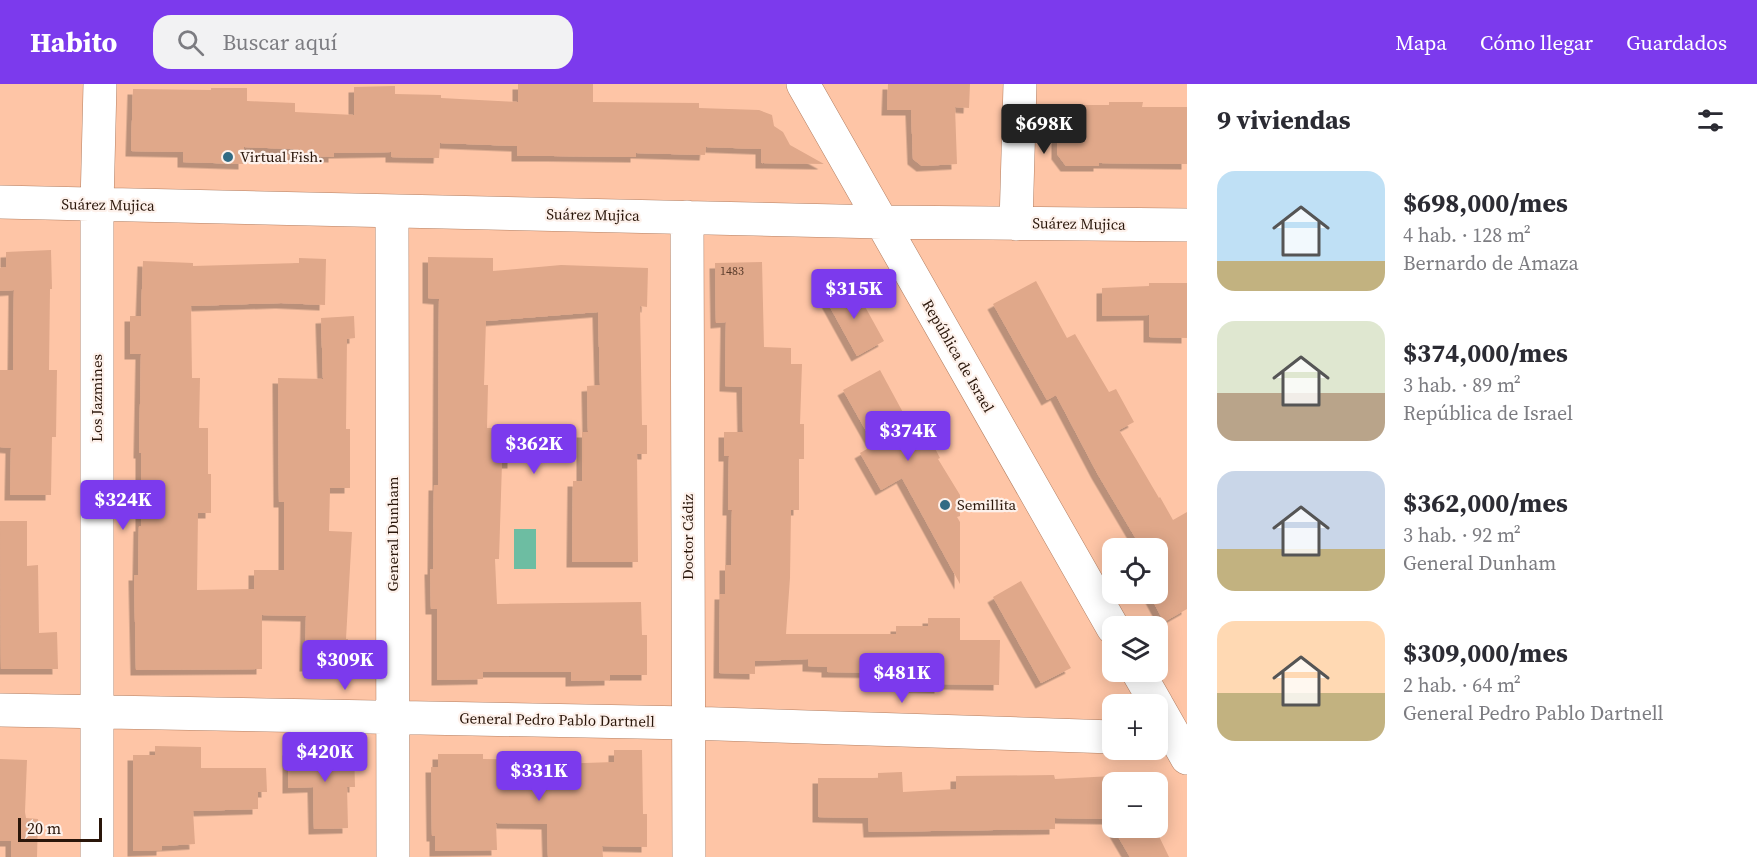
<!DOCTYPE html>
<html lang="es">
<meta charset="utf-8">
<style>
body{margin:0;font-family:"Source Serif 4",serif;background:#f2f2f3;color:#2b2b33;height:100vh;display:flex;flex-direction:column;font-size:22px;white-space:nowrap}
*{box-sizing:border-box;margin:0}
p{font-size:20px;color:#7c7c81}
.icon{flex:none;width:33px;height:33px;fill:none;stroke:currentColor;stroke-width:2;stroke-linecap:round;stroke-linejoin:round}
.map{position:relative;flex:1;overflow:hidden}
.drawer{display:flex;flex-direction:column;background:#fff;width:570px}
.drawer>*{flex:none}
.controls{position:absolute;left:1102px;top:454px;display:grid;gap:12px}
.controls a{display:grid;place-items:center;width:66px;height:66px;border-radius:12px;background:#fff;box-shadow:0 3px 15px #0003;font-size:30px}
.scale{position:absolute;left:18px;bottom:15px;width:84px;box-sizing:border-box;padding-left:6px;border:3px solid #2a160a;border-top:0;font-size:16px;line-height:21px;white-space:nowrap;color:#2a160a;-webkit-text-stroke:4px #fdf1eb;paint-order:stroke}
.price{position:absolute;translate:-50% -51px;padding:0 14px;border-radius:6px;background:#7c3aed;color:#fff;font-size:20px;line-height:39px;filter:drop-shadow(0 2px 3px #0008)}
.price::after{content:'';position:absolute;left:50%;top:36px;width:18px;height:14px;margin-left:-9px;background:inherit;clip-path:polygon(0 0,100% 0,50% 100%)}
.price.on{background:#222;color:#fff}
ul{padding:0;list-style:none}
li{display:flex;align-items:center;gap:18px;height:150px;padding:0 30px}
li span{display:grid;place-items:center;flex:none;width:168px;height:120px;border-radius:18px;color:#555}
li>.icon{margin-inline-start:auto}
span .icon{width:72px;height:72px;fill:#fffc;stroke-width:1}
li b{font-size:26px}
h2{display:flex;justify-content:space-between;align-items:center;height:72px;padding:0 30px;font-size:26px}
header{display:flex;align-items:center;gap:36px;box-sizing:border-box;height:84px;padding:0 30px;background:#7c3aed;color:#fff}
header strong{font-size:28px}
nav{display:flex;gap:33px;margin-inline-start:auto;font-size:21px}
.search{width:420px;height:54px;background:#f2f2f3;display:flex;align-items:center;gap:15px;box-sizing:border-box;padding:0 21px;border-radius:18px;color:#7c7c81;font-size:22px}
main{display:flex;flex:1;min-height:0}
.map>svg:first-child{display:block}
</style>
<header>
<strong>Habito</strong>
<div class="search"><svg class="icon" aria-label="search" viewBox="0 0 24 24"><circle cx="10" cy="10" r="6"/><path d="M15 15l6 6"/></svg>Buscar aquí</div>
<nav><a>Mapa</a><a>Cómo llegar</a><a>Guardados</a></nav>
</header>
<main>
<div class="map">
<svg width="1187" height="773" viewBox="0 0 1187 773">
<defs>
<filter id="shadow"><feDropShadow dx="-5.5" dy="5.5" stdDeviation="0" flood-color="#0004"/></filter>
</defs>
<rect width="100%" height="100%" fill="#fec5a6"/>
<path fill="#6dbda2" d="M 514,445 L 536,445 L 536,485 L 514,485 Z"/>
<path fill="#e0a88a" filter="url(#shadow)" d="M 518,0 L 593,0 L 593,18 L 699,19 L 699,24 L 759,26 L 772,31 L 774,42 L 783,48 L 790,61 L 824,80 L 761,79 L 761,65 L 706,63 L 705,71 L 636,69 L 636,73 L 553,72 L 517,72 L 517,62 L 440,59 L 439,74 L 391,73 L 391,68 L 334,69 L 334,73 L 293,71 L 294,65 L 244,63 L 244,80 L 183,78 L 183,68 L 131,67 L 133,5 L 211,6 L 211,4 L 247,4 L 247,17 L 295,19 L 295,28 L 354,31 L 354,3 L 395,2 L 395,10 L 441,11 L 441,14 L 518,18 Z
M 888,0 L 970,0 L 969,24 L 955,23 L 957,80 L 922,82 L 913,75 L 911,26 L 887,26 Z
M 1109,18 L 1143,18 L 1142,23 L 1187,23 L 1187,80 L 1099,79 L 1099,82 L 1066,82 L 1057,70 L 1057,21 L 1109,21 Z
M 51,166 L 52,205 L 50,205 L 49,286 L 57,286 L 56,353 L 52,353 L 51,411 L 10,411 L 11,364 L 0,363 L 0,286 L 13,286 L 14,206 L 0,207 L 0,184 L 6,183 L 6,168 Z
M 428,173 L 493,174 L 493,187 L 561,181 L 648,184 L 647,223 L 640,222 L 642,341 L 647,341 L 647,370 L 637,370 L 638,478 L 572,478 L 573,397 L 582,397 L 582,348 L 588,348 L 587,302 L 600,301 L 598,228 L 486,237 L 484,301 L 488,301 L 487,344 L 513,344 L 513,379 L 502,379 L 499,475 L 495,475 L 497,520 L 641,518 L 642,551 L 647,551 L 647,591 L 610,591 L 610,596 L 571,597 L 571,588 L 483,588 L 483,595 L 437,596 L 437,525 L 431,525 L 430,485 L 433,485 L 434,401 L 438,401 L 439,215 L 428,214 Z
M 299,174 L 326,175 L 325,221 L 281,219 L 191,222 L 192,294 L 200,294 L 199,344 L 208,344 L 208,390 L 211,390 L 211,429 L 198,429 L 197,506 L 254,505 L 254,486 L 284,486 L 284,418 L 279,418 L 278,294 L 323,295 L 321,234 L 354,232 L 355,254 L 347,255 L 346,345 L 350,345 L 350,404 L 330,404 L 329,447 L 352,448 L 346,555 L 348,555 L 348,589 L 326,589 L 326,582 L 305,582 L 306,532 L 262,531 L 262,585 L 136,586 L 134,491 L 138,491 L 139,442 L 141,442 L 141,369 L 139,369 L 141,270 L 130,270 L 130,232 L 141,232 L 143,177 L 193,179 L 193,182 L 299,179 Z
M 762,178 L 764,263 L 791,264 L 791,280 L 802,280 L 800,340 L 804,340 L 804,375 L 799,375 L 799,426 L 791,426 L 790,494 L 786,550 L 896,550 L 896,542 L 928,542 L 928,534 L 960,534 L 960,556 L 1000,556 L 999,601 L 940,600 L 940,604 L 907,603 L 907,589 L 827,588 L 827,583 L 808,582 L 808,575 L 755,577 L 755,590 L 719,589 L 720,510 L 725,510 L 725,481 L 731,481 L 732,426 L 728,426 L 729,372 L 724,372 L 724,348 L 743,348 L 742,303 L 725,302 L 726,238 L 716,239 L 715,179 Z
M 1036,197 L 1067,254 L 1075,250 L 1109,308 L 1116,305 L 1134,338 L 1119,346 L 1159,414 L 1160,413 L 1173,436 L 1187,428 L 1187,525 L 1164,538 L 1149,510 L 1158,510 L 1158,465 L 1142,465 L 1097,389 L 1056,311 L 1047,316 L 993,220 Z
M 852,199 L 884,257 L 857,272 L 825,214 Z
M 1149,199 L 1187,199 L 1187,254 L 1149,253 L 1149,231 L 1102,232 L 1102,204 L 1149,202 Z
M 880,286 L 919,358 L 929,353 L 940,374 L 938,375 L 960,411 L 960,432 L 957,433 L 960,438 L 960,500 L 902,394 L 881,406 L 860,369 L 874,361 L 843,306 Z
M 0,437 L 27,437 L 27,482 L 38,481 L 39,549 L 57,548 L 58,585 L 1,585 Z
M 1021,497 L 1071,584 L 1041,599 L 993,513 Z
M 155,662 L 201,663 L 201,684 L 266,684 L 267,708 L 258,708 L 258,725 L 193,727 L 195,760 L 162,762 L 162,766 L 133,767 L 133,671 L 155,671 Z
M 354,665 L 355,703 L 347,703 L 348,744 L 314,745 L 313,703 L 288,704 L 288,666 Z
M 614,666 L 642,666 L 643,730 L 647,730 L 647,763 L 602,762 L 603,773 L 548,773 L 547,740 L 496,739 L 497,766 L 435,767 L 435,752 L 432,752 L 431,683 L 438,683 L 438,670 L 483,670 L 483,675 L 555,676 L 555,680 L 614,678 Z
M 0,675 L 27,676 L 25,728 L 26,734 L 38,735 L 37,773 L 11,773 L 11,757 L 0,757 Z
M 902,688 L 903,708 L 956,705 L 956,692 L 1054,691 L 1055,695 L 1113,692 L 1113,735 L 1055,734 L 1055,745 L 869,748 L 868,734 L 818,733 L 818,694 L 878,694 L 878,689 Z
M 1113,744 L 1155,744 L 1169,773 L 1130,773 Z"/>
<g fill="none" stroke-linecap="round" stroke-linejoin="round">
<defs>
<path id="minor" d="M 803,0 L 1113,544
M 0,118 L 882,138 L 1187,141
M 392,127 L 393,773
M 687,133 L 689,773
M 1016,140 L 1020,0
M 1138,588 L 1157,621
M 1158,623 L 1187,674
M 0,626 L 689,639 L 1113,653
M 97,773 L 97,121 L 100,0"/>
</defs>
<use href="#minor" stroke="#b37f62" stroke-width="34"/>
<use href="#minor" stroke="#fff" stroke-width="33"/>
</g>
<g fill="#326b84" stroke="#fdf1eb" stroke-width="2">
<circle cx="228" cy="73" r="6"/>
<circle cx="945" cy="421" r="6"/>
</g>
<g text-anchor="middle" stroke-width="4.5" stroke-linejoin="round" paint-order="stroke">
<g font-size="12" fill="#583a2a">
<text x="732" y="191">1483</text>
</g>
<g font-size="15" fill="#2a160a" stroke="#fdf1eb" text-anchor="start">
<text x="240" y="78">Virtual Fish.</text>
<text x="957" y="426">Semillita</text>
</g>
<g font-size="15" fill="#2a160a" stroke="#fdf1eb">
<text transform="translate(108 121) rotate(1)" y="5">Suárez Mujica</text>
<text transform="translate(593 131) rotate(1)" y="5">Suárez Mujica</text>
<text transform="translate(1079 140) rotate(1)" y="5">Suárez Mujica</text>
<text transform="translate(958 272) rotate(60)" y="5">República de Israel</text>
<text transform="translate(97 314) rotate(-90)" y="5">Los Jazmines</text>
<text transform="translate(393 450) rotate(-90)" y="5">General Dunham</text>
<text transform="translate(688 453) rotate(-90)" y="5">Doctor Cádiz</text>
<text transform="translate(557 636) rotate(1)" y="5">General Pedro Pablo Dartnell</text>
</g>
</g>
</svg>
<div class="controls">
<a><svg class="icon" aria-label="locate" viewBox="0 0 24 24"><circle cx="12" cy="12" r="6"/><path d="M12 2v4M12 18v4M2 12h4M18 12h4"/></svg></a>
<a><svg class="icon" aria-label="layers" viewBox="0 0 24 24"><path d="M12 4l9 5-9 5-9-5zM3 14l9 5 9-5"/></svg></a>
<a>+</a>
<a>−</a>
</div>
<div class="scale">20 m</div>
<b class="price on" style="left:1044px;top:71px">$698K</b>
<b class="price" style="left:854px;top:236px">$315K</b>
<b class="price" style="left:908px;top:378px">$374K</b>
<b class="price" style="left:534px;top:391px">$362K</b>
<b class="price" style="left:123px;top:447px">$324K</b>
<b class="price" style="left:345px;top:607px">$309K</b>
<b class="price" style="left:902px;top:620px">$481K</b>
<b class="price" style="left:325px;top:699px">$420K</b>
<b class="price" style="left:539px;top:718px">$331K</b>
</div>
<section class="drawer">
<h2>9 viviendas<svg class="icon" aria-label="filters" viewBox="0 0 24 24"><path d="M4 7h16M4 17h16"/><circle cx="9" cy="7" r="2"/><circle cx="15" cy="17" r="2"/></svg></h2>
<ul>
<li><span style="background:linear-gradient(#bfe0f5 75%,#c2b280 0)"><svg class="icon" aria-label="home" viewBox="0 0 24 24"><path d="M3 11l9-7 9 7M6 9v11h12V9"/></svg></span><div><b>$698,000/mes</b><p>4 hab. · 128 m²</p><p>Bernardo de Amaza</p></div></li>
<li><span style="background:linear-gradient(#dfe7d0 60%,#b9a48a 0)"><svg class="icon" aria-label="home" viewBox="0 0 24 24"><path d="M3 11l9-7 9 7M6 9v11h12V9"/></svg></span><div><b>$374,000/mes</b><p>3 hab. · 89 m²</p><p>República de Israel</p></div></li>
<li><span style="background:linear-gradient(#c9d6e8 65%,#c2b280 0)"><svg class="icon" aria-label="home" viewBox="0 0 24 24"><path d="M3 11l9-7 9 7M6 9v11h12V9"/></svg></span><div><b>$362,000/mes</b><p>3 hab. · 92 m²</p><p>General Dunham</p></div></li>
<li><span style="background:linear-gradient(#ffd9b3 60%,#c2b280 0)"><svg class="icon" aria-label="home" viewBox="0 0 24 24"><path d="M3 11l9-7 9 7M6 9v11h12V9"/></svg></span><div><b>$309,000/mes</b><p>2 hab. · 64 m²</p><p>General Pedro Pablo Dartnell</p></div></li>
</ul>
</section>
</main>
